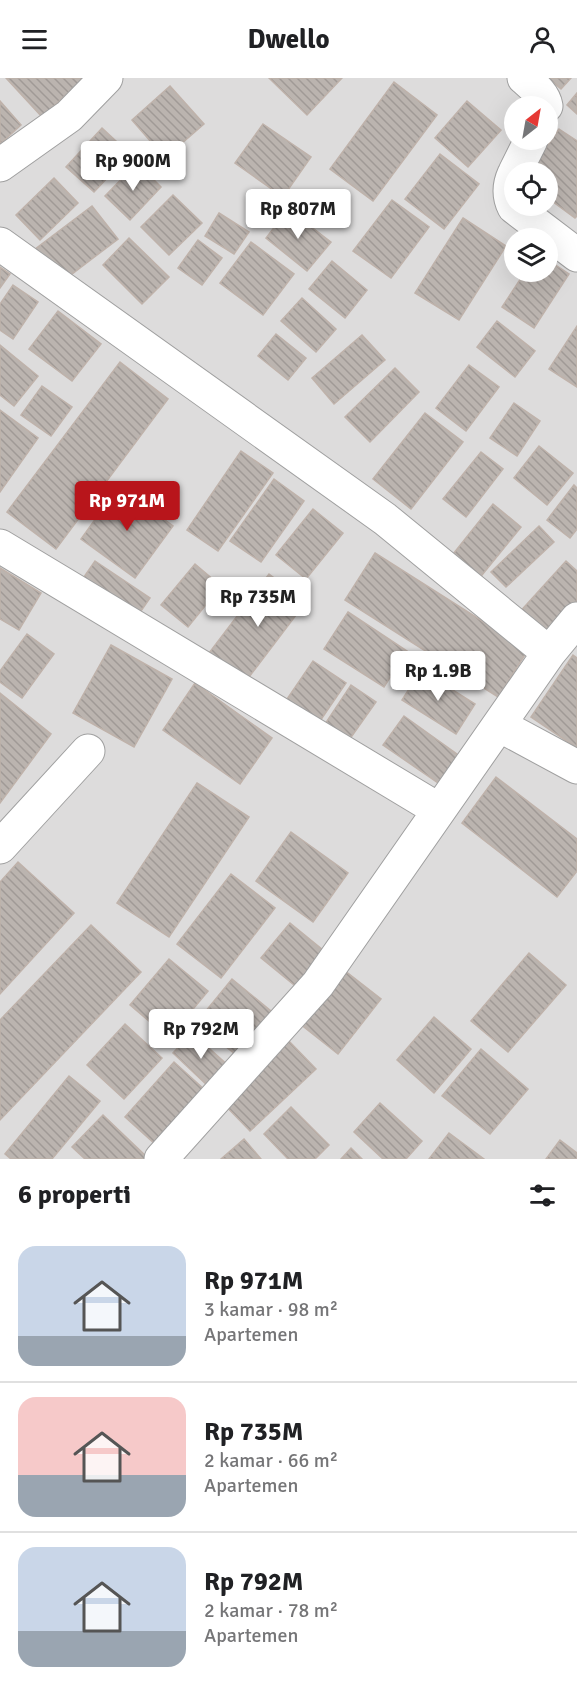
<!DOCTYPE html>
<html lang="id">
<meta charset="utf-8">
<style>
body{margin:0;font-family:Signika,sans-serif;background:#f6f6f6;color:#202124;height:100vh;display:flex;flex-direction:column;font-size:22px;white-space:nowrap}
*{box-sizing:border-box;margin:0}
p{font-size:20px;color:#757577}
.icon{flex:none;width:33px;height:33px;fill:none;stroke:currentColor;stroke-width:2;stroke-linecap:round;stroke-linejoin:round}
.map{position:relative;height:1081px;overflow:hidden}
.details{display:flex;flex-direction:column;background:#fff;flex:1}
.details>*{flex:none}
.needle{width:39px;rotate:31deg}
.fabs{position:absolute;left:504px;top:18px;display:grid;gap:12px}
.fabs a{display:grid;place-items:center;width:54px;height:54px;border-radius:50%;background:#fff;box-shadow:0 6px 24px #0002;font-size:30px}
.price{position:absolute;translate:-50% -51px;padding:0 14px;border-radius:6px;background:#fff;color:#222;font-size:20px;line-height:39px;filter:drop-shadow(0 2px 3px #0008)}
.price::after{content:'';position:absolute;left:50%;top:36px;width:18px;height:14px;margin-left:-9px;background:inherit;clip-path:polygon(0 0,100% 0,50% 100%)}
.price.on{background:#b8151b;color:#fff}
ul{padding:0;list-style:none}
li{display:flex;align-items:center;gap:18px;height:150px;padding:0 18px}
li+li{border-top:2px solid #e0e0e0}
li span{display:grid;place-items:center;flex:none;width:168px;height:120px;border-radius:18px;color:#555}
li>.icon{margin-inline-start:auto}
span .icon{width:72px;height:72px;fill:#fffc;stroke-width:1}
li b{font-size:26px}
h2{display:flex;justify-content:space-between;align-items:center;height:72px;padding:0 18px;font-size:26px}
header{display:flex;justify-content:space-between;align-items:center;height:78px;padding:0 18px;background:#fff;font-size:27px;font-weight:800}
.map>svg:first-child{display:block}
</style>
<header><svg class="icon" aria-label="menu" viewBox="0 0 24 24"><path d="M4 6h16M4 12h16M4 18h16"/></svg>Dwello<svg class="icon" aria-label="person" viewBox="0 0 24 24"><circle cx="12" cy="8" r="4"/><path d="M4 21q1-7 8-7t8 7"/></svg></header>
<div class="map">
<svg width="577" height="1081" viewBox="0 0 577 1081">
<defs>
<pattern id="building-back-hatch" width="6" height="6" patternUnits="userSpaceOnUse" patternTransform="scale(1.5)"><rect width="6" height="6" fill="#bbb4af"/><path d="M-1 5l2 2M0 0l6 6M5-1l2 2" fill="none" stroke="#a09a96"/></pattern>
</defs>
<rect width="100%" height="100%" fill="#eeebe6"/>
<path fill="#dddcdc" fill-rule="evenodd" d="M 0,0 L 577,0 L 577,1081 L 0,1081 ZM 514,28 L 548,28 L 548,62 L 514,62 ZM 514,94 L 548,94 L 548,128 L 514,128 ZM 514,160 L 548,160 L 548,194 L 514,194 Z"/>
<path fill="url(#building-back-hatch)" stroke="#bfb2aa" stroke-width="1.5" d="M 6,0 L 84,0 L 42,39 Z
M 269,0 L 342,0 L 307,37 Z
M 548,0 L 571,0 L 561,11 Z
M 394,4 L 437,37 L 373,123 L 330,91 Z
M 170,8 L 204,46 L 165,80 L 132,42 Z
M 577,15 L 577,36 L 567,27 Z
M 0,23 L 21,47 L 0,66 Z
M 467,23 L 501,52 L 468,89 L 435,60 Z
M 263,46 L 311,79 L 283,119 L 235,85 Z
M 102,50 L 130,76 L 94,114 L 66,89 Z
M 559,51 L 577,63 L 577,138 L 575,140 L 548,120 L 548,94 L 529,94 Z
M 440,76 L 479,106 L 444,151 L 405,121 Z
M 137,85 L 161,109 L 130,142 L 105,118 Z
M 54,100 L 78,125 L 40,162 L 16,137 Z
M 173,117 L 202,145 L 169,177 L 141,149 Z
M 392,122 L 429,149 L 391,200 L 353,173 Z
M 92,128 L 118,161 L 59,206 L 34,172 Z
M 288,131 L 331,164 L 307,193 L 266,160 Z
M 219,135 L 249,154 L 234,176 L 205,158 Z
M 463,140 L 506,168 L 459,242 L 415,215 Z
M 129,160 L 169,199 L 142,226 L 103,187 Z
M 198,162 L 222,180 L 202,207 L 178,190 Z
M 251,164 L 294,196 L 263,237 L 220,205 Z
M 548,182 L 569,196 L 534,250 L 502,229 L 525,194 L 548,194 Z
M 332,183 L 367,212 L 345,240 L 309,211 Z
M 0,189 L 10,196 L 0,210 Z
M 13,207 L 38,224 L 13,261 L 0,252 L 0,226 Z
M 302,220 L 336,251 L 316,274 L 281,243 Z
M 58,233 L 101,266 L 72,303 L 29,271 Z
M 497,243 L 535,273 L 515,299 L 477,269 Z
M 577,248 L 577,309 L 549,291 Z
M 276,256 L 306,280 L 288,302 L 258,278 Z
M 362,257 L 385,282 L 334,326 L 312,300 Z
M 0,267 L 38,298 L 14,328 L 0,317 Z
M 120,284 L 168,321 L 56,471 L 7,434 Z
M 469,287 L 499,309 L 466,353 L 436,330 Z
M 395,290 L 419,314 L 370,364 L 345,339 Z
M 42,308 L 72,329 L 51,358 L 21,337 Z
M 514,325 L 540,343 L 517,378 L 490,360 Z
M 0,332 L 38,360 L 0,414 Z
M 425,335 L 463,364 L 411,431 L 373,401 Z
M 539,368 L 573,395 L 547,427 L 514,400 Z
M 241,373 L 273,395 L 218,473 L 187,452 Z
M 481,374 L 503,391 L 466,439 L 443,421 Z
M 274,401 L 304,423 L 261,484 L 230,463 Z
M 574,407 L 577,410 L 577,451 L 570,460 L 547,442 Z
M 119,408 L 173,448 L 135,500 L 81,461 Z
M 493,426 L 521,449 L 478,502 L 450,480 Z
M 313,431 L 343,455 L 306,501 L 276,477 Z
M 539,448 L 554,464 L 506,509 L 491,494 Z
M 375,475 L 528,572 L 498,619 L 345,522 Z
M 95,483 L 150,520 L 132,546 L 77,509 Z
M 566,483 L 577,493 L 577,530 L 546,564 L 517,537 Z
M 195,486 L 221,508 L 188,549 L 161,527 Z
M 0,490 L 41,515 L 19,552 L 0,541 Z
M 269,496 L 306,524 L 246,603 L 209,575 Z
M 348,534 L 407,573 L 384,609 L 324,571 Z
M 27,556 L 54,576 L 22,620 L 0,604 L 0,593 Z
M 111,567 L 172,601 L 134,669 L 73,635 Z
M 573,577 L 577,580 L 577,670 L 531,639 Z
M 313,583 L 346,605 L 318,646 L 285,624 Z
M 421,592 L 475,626 L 456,656 L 402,622 Z
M 195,605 L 272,660 L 240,706 L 163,652 Z
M 351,607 L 376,624 L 347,665 L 323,649 Z
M 0,615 L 51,656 L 0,725 Z
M 404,638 L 461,679 L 441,707 L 383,667 Z
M 496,699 L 577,761 L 577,793 L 557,819 L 462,745 Z
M 197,705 L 249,739 L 169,859 L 117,825 Z
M 291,754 L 348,795 L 313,844 L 256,803 Z
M 18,784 L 74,835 L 0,916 L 0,804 Z
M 231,796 L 275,830 L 221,900 L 177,866 Z
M 290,845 L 328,876 L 299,911 L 261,880 Z
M 91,847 L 141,894 L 0,1042 L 0,942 Z
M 529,875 L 566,907 L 508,974 L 471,943 Z
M 169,881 L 208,913 L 169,960 L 130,927 Z
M 344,892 L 381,921 L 338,976 L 300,946 Z
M 232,901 L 276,937 L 240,980 L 196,945 Z
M 434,939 L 471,971 L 434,1015 L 397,982 Z
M 125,946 L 162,980 L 124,1021 L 87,987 Z
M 192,955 L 230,989 L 210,1010 L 173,975 Z
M 285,959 L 316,991 L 250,1053 L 219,1021 Z
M 481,971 L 528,1011 L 490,1056 L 442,1018 Z
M 174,984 L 205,1012 L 156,1067 L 125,1039 Z
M 69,998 L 100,1023 L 52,1081 L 11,1081 L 5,1076 Z
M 380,1025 L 422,1063 L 406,1081 L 383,1081 L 354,1054 Z
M 291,1029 L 329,1067 L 315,1081 L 288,1081 L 264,1056 Z
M 103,1037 L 149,1081 L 85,1081 L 72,1069 Z
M 449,1055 L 484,1081 L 429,1081 Z
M 244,1061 L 261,1081 L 221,1081 Z
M 560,1062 L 577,1075 L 577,1081 L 546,1081 Z
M 351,1070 L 362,1081 L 341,1081 Z"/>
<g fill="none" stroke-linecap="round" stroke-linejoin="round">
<defs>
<path id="minor" d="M 524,0 C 533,8 544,16 546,28
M 0,87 L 69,38 L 106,0
M 515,94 L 531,62
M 514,96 C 509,107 508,117 514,129 L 577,177
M 0,166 L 385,441 L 549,575
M 0,468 L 439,732
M 499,647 L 577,689
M 0,769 L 88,673
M 161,1081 L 318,906 L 549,575 L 577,541"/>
</defs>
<use href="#minor" stroke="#a0a0a0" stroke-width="35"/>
<use href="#minor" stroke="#fff" stroke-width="33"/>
</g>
</svg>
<div class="fabs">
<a><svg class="needle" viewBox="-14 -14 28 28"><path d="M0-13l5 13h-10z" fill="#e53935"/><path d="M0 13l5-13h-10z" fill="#757577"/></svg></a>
<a><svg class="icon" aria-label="locate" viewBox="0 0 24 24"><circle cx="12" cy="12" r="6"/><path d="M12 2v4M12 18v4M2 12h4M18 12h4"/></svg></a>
<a><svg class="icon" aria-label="layers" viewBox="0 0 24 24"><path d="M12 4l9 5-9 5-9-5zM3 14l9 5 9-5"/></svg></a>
</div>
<b class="price" style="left:133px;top:114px">Rp 900M</b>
<b class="price" style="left:298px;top:162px">Rp 807M</b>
<b class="price on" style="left:127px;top:454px">Rp 971M</b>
<b class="price" style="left:258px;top:550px">Rp 735M</b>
<b class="price" style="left:438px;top:624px">Rp 1.9B</b>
<b class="price" style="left:201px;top:982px">Rp 792M</b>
</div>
<section class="details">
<h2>6 properti<svg class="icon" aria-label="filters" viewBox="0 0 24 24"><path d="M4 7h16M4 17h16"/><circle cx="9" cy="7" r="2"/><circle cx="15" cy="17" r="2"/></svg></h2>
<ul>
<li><span style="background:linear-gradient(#c9d6e8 75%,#9aa5b1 0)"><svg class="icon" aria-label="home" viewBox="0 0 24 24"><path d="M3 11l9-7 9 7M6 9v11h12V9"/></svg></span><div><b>Rp 971M</b><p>3 kamar · 98 m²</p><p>Apartemen</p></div></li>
<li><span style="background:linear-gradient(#f6c9c9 65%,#9aa5b1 0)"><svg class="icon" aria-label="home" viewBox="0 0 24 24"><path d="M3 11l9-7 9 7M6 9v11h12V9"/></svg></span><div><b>Rp 735M</b><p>2 kamar · 66 m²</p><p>Apartemen</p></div></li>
<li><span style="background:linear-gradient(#c9d6e8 70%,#9aa5b1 0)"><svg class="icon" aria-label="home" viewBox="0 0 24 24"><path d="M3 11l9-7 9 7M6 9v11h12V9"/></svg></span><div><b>Rp 792M</b><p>2 kamar · 78 m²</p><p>Apartemen</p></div></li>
</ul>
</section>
